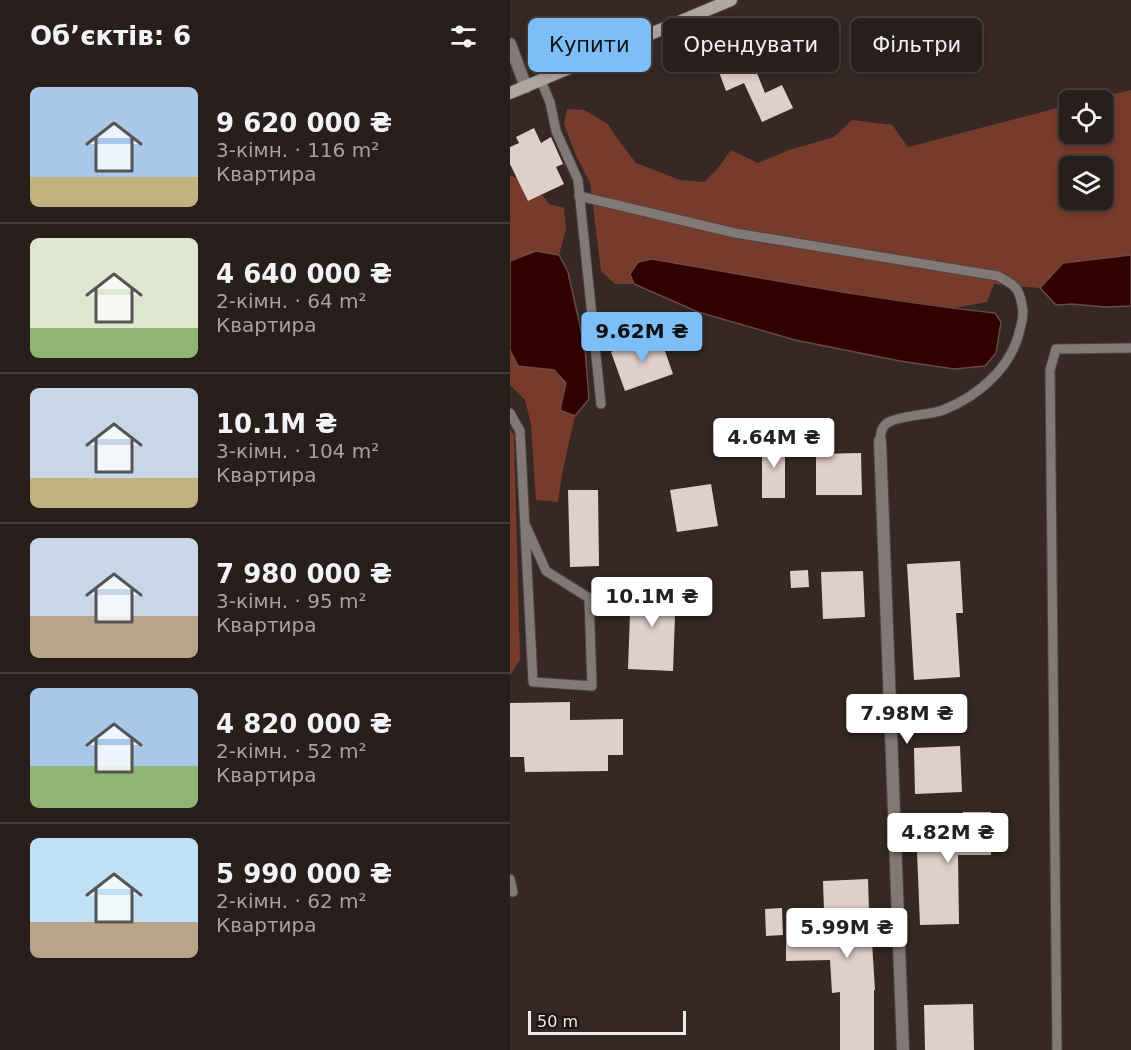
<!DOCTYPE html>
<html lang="uk">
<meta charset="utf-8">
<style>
body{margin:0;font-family:"DejaVu Sans",sans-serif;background:#342c29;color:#f1f3f6;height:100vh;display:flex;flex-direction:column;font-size:22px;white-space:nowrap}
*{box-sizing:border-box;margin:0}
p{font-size:20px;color:#a5a2a3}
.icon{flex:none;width:33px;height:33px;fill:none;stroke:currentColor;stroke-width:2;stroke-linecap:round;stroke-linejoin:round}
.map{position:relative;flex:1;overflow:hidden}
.drawer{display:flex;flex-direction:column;background:#281f1c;width:510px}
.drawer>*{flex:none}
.hud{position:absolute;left:18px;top:18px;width:513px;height:54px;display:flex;gap:12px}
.fabs{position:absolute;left:549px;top:90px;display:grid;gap:12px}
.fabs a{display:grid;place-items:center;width:54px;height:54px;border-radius:9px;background:#281f1c;box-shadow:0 3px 9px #0003,0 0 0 2px #443d3b;font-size:30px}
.scale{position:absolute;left:18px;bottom:15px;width:158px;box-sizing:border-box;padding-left:6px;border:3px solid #f4ebe9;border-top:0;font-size:16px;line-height:21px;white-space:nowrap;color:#f4ebe9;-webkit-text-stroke:4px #191311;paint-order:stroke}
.price{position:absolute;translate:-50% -51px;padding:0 14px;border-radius:6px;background:#fff;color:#222;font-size:20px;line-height:39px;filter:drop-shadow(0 2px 3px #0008)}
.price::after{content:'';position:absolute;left:50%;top:36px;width:18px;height:14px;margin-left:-9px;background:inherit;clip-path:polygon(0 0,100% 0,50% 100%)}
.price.on{background:#7bbef8;color:#111}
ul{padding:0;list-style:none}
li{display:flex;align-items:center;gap:18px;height:150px;padding:0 30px}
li+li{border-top:2px solid #443d3b}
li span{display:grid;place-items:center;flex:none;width:168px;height:120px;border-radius:9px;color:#555}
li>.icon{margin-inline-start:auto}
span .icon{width:72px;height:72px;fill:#fffc;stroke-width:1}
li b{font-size:26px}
h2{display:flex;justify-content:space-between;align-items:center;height:72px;padding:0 30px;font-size:26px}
.chip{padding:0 21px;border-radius:9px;background:#281f1c;box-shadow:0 3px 9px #0003,0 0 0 2px #443d3b;font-size:21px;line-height:54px}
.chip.on{background:#7bbef8;color:#111}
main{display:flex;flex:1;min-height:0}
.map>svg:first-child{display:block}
</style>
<main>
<section class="drawer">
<h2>Об’єктів: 6<svg class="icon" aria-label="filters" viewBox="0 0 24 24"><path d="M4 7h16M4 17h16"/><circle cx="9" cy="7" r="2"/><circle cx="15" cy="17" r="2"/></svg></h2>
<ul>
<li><span style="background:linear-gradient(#a9c7e8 75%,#c2b280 0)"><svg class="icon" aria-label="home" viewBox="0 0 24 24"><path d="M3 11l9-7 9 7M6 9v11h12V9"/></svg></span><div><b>9 620 000 ₴</b><p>3-кімн. · 116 m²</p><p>Квартира</p></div></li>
<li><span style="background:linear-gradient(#dfe7d0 75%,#8fb573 0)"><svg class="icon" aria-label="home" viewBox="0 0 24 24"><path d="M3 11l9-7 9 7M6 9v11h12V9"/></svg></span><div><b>4 640 000 ₴</b><p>2-кімн. · 64 m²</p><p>Квартира</p></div></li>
<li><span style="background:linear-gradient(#c9d6e8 75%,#c2b280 0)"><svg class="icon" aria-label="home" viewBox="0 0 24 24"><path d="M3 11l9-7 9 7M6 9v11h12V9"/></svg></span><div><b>10.1M ₴</b><p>3-кімн. · 104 m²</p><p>Квартира</p></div></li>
<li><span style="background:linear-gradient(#c9d6e8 65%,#b9a48a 0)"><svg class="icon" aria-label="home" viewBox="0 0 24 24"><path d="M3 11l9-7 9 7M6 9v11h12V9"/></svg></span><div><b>7 980 000 ₴</b><p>3-кімн. · 95 m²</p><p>Квартира</p></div></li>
<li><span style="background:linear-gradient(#a9c7e8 65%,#8fb573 0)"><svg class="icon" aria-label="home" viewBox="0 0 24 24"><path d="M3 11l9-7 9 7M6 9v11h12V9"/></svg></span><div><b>4 820 000 ₴</b><p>2-кімн. · 52 m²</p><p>Квартира</p></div></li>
<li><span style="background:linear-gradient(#bfe0f5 70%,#b9a48a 0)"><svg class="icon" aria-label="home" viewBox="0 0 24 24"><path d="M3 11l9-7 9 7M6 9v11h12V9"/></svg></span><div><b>5 990 000 ₴</b><p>2-кімн. · 62 m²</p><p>Квартира</p></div></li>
</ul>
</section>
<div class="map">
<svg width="621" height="1050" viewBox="0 0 621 1050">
<rect width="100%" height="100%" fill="#362925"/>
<path fill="#773b2c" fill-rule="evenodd" d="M 621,90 L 621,255 L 553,263 L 530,288 L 484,284 L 477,302 L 444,308 L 332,292 L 141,259 L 128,262 L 120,274 L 124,284 L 105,284 L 91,271 L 80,183 L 65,153 L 54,124 L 57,109 L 74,110 L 98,124 L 106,137 L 126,163 L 170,180 L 194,182 L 208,168 L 221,150 L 248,163 L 279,150 L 324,137 L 342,120 L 382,125 L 398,147 L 559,105 L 560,134 L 592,134 L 592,100 L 578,100 ZM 560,166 L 592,166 L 592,200 L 560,200 Z
M 0,175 C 15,181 31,191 39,204 L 54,208 L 56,229 L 49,255 L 26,251 L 0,261 Z
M 0,350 L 8,366 L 44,370 L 56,383 L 50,410 L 65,416 L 52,474 L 48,502 L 26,500 L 21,424 L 15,400 L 0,385 Z
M 0,429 L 4,436 L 10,660 L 0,675 Z"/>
<path fill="#300300" stroke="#6b4946" stroke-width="1.5" d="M 26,251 L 49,255 L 58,272 L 75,348 L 79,399 L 65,416 L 50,410 L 56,383 L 44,370 L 8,366 L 0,350 L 0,261 Z
M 621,255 L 621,306 L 595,307 L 562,304 L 546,305 L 530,288 L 553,263 Z
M 141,259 C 255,278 370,301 485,313 L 491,322 L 486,353 L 475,366 L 444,369 L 390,361 L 285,340 L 188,312 L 124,284 L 120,274 L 128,262 Z"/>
<path fill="#e0cec9" d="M 311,20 L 322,44 L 299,54 L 288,30 Z
M 238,51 L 255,93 L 272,85 L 283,108 L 252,122 L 234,83 L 216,91 L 206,64 Z
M 24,128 L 31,143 L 41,137 L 53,164 L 46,167 L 54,184 L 18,201 L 0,164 L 0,147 L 9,143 L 6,137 Z
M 149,334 L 163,374 L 115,391 L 101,352 Z
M 252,440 L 275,440 L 275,498 L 252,498 Z
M 351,453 L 352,495 L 306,495 L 306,454 Z
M 201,484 L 208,526 L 167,532 L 160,490 Z
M 58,490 L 88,490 L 89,566 L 60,567 Z
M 450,561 L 453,613 L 446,613 L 450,677 L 404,680 L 397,564 Z
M 298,570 L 299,587 L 281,588 L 280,571 Z
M 353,571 L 355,617 L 313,619 L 311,572 Z
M 121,586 L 166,588 L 163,671 L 118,669 Z
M 60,702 L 60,720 L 113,719 L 113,755 L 98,755 L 98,771 L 15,772 L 14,757 L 0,757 L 0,703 Z
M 450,746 L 452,792 L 405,794 L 404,748 Z
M 453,812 L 481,812 L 481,855 L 448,855 L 449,924 L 410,925 L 406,827 L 453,825 Z
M 358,879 L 360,942 L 362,942 L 365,990 L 364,990 L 364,1050 L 330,1050 L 330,992 L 322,993 L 320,960 L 276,961 L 276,943 L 315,942 L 313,881 Z
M 272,908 L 273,935 L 256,936 L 255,909 Z
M 463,1004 L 464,1050 L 415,1050 L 414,1005 Z"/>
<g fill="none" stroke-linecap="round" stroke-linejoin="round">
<defs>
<path id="service" d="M 31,81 L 40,102 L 46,131 L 68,180 L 91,404
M 69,196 L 225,233 L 488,276 C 507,286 510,289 513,311 C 513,317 512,323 510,329 C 502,367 469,396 433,410 C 416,416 396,414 379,422 C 371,426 371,433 370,441
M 0,413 L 10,431 L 23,682 L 82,686 L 79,598 L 36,571 L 15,524
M 0,879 L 3,892
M 547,1050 L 540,370 L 546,349 L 621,348"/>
<path id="minor" d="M 0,44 L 16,87
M 370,441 L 393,1050"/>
<path id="secondary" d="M 0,93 L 221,0"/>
</defs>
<use href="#service" stroke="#514440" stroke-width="11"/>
<use href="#minor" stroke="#514440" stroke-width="14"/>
<use href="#secondary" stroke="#514440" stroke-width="14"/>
<use href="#service" stroke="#817977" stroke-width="9"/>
<use href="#minor" stroke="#817977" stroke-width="12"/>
<use href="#secondary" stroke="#b1a5a2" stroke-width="12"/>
</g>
</svg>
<div class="fabs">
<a><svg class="icon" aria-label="locate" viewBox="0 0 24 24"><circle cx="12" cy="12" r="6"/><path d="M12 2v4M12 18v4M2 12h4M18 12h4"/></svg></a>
<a><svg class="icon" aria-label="layers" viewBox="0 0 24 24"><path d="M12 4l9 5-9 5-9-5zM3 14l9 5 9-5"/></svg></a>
</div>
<div class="scale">50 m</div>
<b class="price on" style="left:132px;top:363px">9.62M ₴</b>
<b class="price" style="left:264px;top:469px">4.64M ₴</b>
<b class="price" style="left:142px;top:628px">10.1M ₴</b>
<b class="price" style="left:397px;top:745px">7.98M ₴</b>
<b class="price" style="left:438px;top:864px">4.82M ₴</b>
<b class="price" style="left:337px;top:959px">5.99M ₴</b>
<div class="hud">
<a class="chip on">Купити</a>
<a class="chip">Орендувати</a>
<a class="chip">Фільтри</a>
</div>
</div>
</main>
